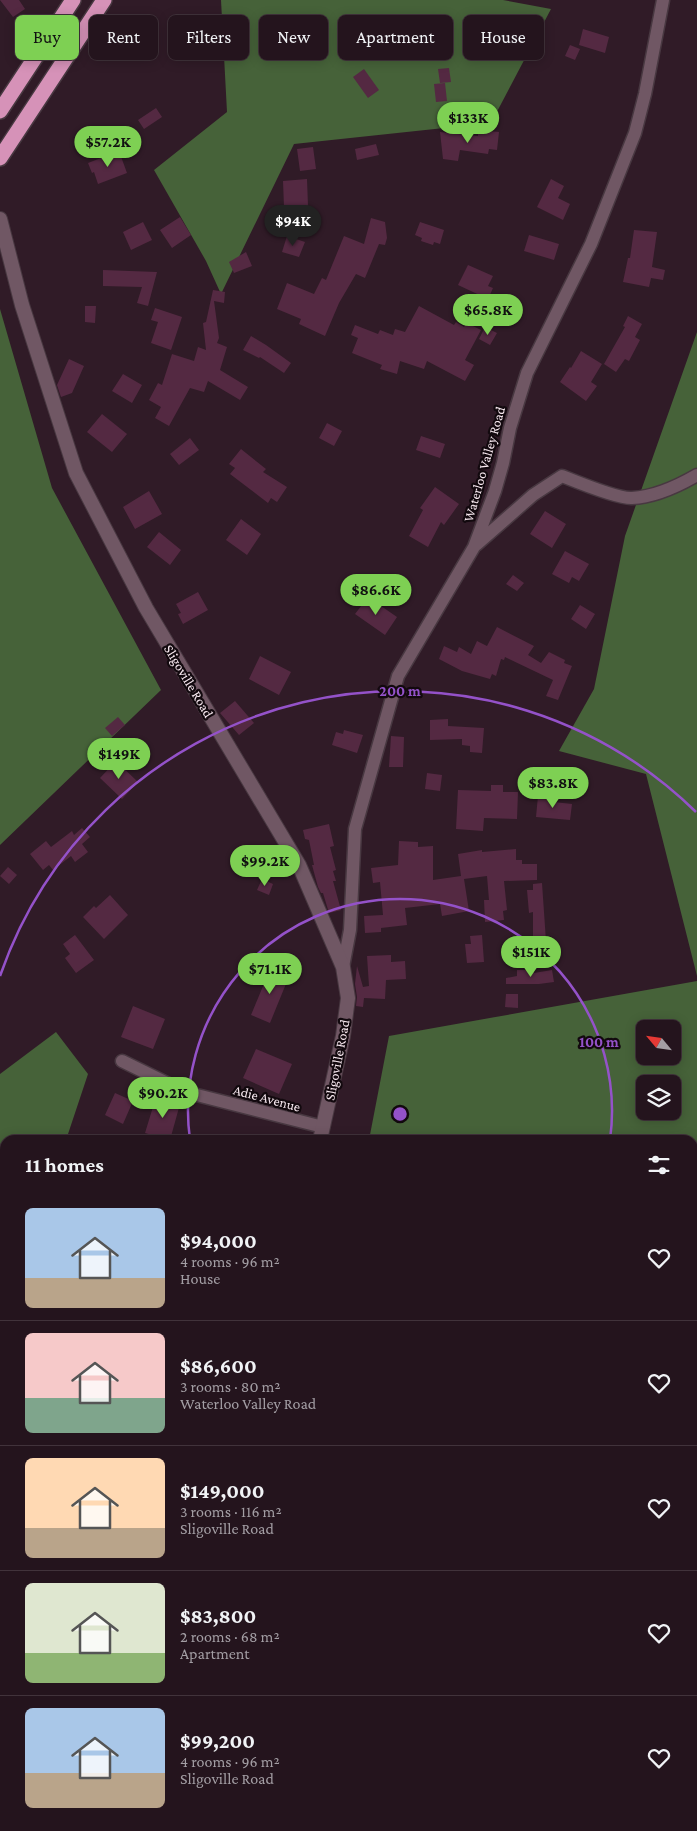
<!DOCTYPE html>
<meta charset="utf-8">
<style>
body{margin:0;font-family:"Crimson Pro",serif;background:#30212a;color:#f1f3f6;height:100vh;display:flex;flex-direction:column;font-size:19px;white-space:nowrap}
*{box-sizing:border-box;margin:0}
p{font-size:16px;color:#a39ea4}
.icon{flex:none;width:28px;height:28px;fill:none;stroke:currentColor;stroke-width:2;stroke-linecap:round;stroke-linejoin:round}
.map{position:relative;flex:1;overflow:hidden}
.panel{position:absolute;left:0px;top:1135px;width:698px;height:696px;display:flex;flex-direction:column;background:#24141d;border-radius:15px 15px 0 0;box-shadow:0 2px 12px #0003,0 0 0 1px #41333b}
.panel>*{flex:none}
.guide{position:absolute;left:15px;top:15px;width:668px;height:45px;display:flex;gap:10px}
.needle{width:32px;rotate:299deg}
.controls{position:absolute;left:636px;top:1020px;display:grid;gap:10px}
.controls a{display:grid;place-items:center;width:45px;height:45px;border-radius:8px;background:#24141d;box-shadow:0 2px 12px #0003,0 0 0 1px #41333b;font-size:25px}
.price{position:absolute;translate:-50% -42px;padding:0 11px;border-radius:18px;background:#7ed053;color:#111;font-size:16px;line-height:32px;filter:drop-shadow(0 1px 2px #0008)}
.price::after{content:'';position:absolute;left:50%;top:30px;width:15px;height:11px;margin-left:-8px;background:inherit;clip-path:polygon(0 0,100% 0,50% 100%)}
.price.active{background:#222;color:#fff}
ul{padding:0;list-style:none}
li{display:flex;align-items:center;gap:15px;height:125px;padding:0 25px}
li+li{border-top:1px solid #41333b}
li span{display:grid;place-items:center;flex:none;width:140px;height:100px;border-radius:8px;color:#555}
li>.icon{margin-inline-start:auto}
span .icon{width:60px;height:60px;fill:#fffc;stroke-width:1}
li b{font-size:21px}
h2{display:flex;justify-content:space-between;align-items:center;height:60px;padding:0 25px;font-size:21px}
.pill{padding:0 18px;border-radius:8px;background:#24141d;box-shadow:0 2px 12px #0003,0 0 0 1px #41333b;font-size:18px;line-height:45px}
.pill.active{background:#7ed053;color:#111}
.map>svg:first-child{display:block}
</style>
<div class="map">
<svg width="697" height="1831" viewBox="0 0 697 1831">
<rect width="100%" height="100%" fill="#301b27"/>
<path fill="#466239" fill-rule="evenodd" d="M 221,0 L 503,0 L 551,9 L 491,123 L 294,144 L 221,294 L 206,261 L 154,170 L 227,112 Z
M 0,309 L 52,488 L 161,690 L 0,845 Z
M 697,332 L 697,976 L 646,774 L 559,751 L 594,689 L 625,536 Z
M 697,981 L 697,1831 L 289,1831 L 292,1826 L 692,1826 L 692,1140 L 369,1140 L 389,1036 ZM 645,1029 L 672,1029 L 672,1056 L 645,1056 ZM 645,1084 L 672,1084 L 672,1111 L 645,1111 Z
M 56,1032 L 88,1074 L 66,1140 L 5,1140 L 5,1303 L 0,1313 L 0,1074 Z
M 0,1361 L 5,1362 L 5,1507 L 0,1507 Z
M 0,1629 L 5,1651 L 5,1826 L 68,1826 L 72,1831 L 0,1831 Z"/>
<path fill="#542942" d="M 0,0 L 19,0 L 25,9 L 13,17 Z
M 406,16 L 408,40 L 372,43 L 373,49 L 347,51 L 346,32 L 370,30 L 369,20 Z
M 583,29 L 609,37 L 605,53 L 579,45 Z
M 570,45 L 580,49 L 575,60 L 565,56 Z
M 449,68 L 451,82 L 440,83 L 438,69 Z
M 364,69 L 379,90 L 368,98 L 353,77 Z
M 445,83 L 447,101 L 436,102 L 434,84 Z
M 156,108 L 162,117 L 144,129 L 138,120 Z
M 478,130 L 499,132 L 497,150 L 489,149 L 488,154 L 460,150 L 458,161 L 443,159 L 440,132 L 478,136 Z
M 376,144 L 379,155 L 357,160 L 355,149 Z
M 313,147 L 316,169 L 300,171 L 297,149 Z
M 119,151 L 127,173 L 98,184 L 94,172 L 92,173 L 88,163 Z
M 307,179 L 308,206 L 284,207 L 283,181 Z
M 551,179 L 564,186 L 558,198 L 570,204 L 563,220 L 537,207 Z
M 180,217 L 191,235 L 172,248 L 160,230 Z
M 371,218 L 385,222 L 387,238 L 385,245 L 379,244 L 365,278 L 356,274 L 339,303 L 325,336 L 299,324 L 301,319 L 277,309 L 287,283 L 314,294 L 322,278 L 326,280 L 344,236 L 364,244 Z
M 143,222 L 152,240 L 131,250 L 123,232 Z
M 420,222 L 444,230 L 440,244 L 434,242 L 433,245 L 421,241 L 422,238 L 415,235 Z
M 634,230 L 657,232 L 652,267 L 665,270 L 663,280 L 651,278 L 649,287 L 623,282 L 628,258 L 630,258 Z
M 529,235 L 559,244 L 554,260 L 524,251 Z
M 287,236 L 305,242 L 299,257 L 282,252 Z
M 246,252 L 252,266 L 234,273 L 229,262 Z
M 468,265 L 493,276 L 488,286 L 493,288 L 488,299 L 458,285 Z
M 103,270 L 157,272 L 148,306 L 137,303 L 142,287 L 103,286 Z
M 213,290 L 225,292 L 224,303 L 214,301 L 219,338 L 217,343 L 227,347 L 220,370 L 248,387 L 240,400 L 208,381 L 204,392 L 190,388 L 169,426 L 155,418 L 161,407 L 149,400 L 158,383 L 162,385 L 172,354 L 194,361 L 198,347 L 206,350 L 203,323 L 206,322 Z
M 85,306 L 96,306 L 95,323 L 85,322 Z
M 419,306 L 454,325 L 456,322 L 464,327 L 467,323 L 481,330 L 465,360 L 474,365 L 465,381 L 427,361 L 424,369 L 400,361 L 397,374 L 380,369 L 382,365 L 352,353 L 358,338 L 351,335 L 355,325 L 378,334 L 380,330 L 393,335 L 395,329 L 405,332 Z
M 155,308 L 182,317 L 171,350 L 151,343 L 158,322 L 151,320 Z
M 628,316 L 642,324 L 635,337 L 640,340 L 629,361 L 625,359 L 616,372 L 604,364 L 625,327 L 623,326 Z
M 485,327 L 497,333 L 490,345 L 479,339 Z
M 251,336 L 266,345 L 291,363 L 284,373 L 260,357 L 259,358 L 243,350 Z
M 581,351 L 602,364 L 591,382 L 597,386 L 586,401 L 560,382 L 570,367 L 571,368 Z
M 69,359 L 84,366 L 72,393 L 61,397 L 57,385 Z
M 123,374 L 142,385 L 132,403 L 112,391 Z
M 102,414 L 127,434 L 112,452 L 87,432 Z
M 327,423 L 342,431 L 334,446 L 319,438 Z
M 421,436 L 445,444 L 440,458 L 416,450 Z
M 190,438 L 199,450 L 179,465 L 170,454 Z
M 241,449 L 266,469 L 263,472 L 287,487 L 277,502 L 271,498 L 268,503 L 230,474 L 235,468 L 229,464 Z
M 435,487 L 459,504 L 444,525 L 441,522 L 428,547 L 409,536 L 423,510 L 420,508 Z
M 149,491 L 162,514 L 135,529 L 123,507 Z
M 545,511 L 566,524 L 552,548 L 530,534 Z
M 241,519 L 261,534 L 247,555 L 226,540 Z
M 159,532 L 181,550 L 170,565 L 147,547 Z
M 565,551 L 589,564 L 579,581 L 572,577 L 569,583 L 552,574 Z
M 513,575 L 524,583 L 517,591 L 506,584 Z
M 198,592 L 208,610 L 183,624 L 178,614 L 181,613 L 176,604 Z
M 368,597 L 397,617 L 385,635 L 355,614 Z
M 580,605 L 595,614 L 586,629 L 571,619 Z
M 497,627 L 534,646 L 528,655 L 541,663 L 549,652 L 565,660 L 564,663 L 572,666 L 558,700 L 546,696 L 553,680 L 505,657 L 504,660 L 501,659 L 496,676 L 492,674 L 490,679 L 462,671 L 439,659 L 444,646 L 457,652 L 459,647 L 471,654 L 477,641 L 487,646 Z
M 260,656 L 291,672 L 279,695 L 249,679 Z
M 235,701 L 254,723 L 239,735 L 220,713 Z
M 118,717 L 125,725 L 112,736 L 105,728 Z
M 448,719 L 448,726 L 484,728 L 482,753 L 470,752 L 470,746 L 462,745 L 462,739 L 430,740 L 430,720 Z
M 344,730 L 363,735 L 357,753 L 332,745 L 336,732 L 343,734 Z
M 391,736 L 404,737 L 403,767 L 389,767 Z
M 116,761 L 138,782 L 122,799 L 100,778 Z
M 427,773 L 442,775 L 440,791 L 425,789 Z
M 491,785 L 503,785 L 503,792 L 518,792 L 517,819 L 484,818 L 483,831 L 456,829 L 458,790 L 491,791 Z
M 538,796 L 554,798 L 554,802 L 572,804 L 570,820 L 536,817 Z
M 329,824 L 334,846 L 330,847 L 336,870 L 333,871 L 336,881 L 333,881 L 341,910 L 329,913 L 323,893 L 321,893 L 318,887 L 312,865 L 314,865 L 309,840 L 305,839 L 303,830 Z
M 82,828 L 90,837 L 82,844 L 88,852 L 75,862 L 71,856 L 53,870 L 49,865 L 43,870 L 30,854 L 46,841 L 51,847 L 72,831 L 74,835 Z
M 399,841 L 418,842 L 418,847 L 433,846 L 433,880 L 461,876 L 458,854 L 482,850 L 482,852 L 516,849 L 516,860 L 522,860 L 522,864 L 537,864 L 537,880 L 504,881 L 507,910 L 503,911 L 504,920 L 485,922 L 484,900 L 489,900 L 487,876 L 464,879 L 469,911 L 442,916 L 440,904 L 405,908 L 407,925 L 381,928 L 381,932 L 365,933 L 364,916 L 383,915 L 380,882 L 373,883 L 371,868 L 398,865 Z
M 8,867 L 17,875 L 9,884 L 0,876 Z
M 262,879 L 273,884 L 269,895 L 257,890 Z
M 542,883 L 546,941 L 533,942 L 533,912 L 529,913 L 527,890 L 533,890 L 533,884 Z
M 110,895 L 128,915 L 104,939 L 83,917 L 94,906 L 96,908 Z
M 75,935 L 94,960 L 76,973 L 65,958 L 70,954 L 63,944 Z
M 482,935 L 484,962 L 467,963 L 465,944 L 471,944 L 470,936 Z
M 391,955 L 391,962 L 405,961 L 406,979 L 386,980 L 385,999 L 364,998 L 363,1007 L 356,1006 L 357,997 L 355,984 L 357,966 L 363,987 L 369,986 L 367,956 Z
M 271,967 L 290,974 L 270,1023 L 251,1015 Z
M 517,970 L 534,970 L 534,973 L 552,970 L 554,982 L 539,984 L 506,984 L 506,978 L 517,976 Z
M 506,994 L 518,994 L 518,1008 L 505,1007 Z
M 133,1006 L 165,1019 L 153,1049 L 121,1037 Z
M 256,1049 L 292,1064 L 279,1094 L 243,1078 Z
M 115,1093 L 133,1101 L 123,1124 L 105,1115 Z
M 156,1097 L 180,1104 L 170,1140 L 145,1133 Z"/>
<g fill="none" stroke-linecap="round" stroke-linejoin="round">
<defs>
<path id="minor" d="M 476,545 L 533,495 L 562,476 C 577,482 618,499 632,498 C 654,497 678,486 697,475
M 343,967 L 350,930 L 355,829 L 398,676 L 474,547 L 495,491 L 503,463 L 510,428 L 527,373 L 591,244 L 635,133 L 645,94 L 663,0
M 122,1061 L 185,1092 L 323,1127
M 0,1153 L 5,1150
M 0,1248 L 5,1249"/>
<path id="tertiary" d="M 0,219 L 22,305 L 76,473 L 146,608 L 299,865 L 343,967 L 348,998 L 343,1036 L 320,1140
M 269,1826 L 269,1831"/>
<path id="motorway" d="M 0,111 L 73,0
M 0,158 L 104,0"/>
</defs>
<use href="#minor" stroke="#483841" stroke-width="15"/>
<use href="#tertiary" stroke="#483841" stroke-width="16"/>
<use href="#motorway" stroke="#483841" stroke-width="18"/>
<use href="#minor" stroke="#705764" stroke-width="12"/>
<use href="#tertiary" stroke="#705764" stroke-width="14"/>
<use href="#motorway" stroke="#d692b8" stroke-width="15"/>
</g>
<g fill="none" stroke="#9452c9" stroke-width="2.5">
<path d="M190 1140A212 212 0 1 1 610 1140"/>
<path d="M0 976A423 423 0 0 1 696 812"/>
</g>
<g text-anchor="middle" stroke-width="4.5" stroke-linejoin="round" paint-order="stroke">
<g font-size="14" fill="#f7e8ef" stroke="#12090e">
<text transform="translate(484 464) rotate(-74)" y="5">Waterloo Valley Road</text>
<text transform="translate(189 681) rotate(59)" y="5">Sligoville Road</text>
<text transform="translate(337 1060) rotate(-79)" y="5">Sligoville Road</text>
<text transform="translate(267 1098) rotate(15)" y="5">Adie Avenue</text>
</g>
</g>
<circle cx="400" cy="1114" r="8" fill="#9452c9" stroke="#12090e" stroke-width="2.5"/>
<g font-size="15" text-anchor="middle" font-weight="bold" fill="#9452c9" stroke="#12090e" stroke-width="4.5" stroke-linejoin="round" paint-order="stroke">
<text x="400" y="696">200 m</text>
<text x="599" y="1047">100 m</text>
</g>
</svg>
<div class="controls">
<a><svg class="needle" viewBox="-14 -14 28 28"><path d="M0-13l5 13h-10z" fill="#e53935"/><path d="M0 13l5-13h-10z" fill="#a39ea4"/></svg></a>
<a><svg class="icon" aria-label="layers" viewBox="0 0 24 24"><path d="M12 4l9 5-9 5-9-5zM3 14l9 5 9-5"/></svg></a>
</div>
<b class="price" style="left:468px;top:144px">$133K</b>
<b class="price" style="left:108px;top:168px">$57.2K</b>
<b class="price active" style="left:293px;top:247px">$94K</b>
<b class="price" style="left:488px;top:336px">$65.8K</b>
<b class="price" style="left:376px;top:616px">$86.6K</b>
<b class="price" style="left:119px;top:780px">$149K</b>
<b class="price" style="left:553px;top:809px">$83.8K</b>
<b class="price" style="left:265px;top:887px">$99.2K</b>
<b class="price" style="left:531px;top:978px">$151K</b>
<b class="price" style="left:270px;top:995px">$71.1K</b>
<b class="price" style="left:163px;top:1119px">$90.2K</b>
<div class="guide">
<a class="pill active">Buy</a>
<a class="pill">Rent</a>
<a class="pill">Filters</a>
<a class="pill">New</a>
<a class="pill">Apartment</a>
<a class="pill">House</a>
</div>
<section class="panel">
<h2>11 homes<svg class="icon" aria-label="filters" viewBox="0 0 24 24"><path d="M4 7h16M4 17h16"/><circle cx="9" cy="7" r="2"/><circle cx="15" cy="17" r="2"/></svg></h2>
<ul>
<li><span style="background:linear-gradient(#a9c7e8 70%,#b9a48a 0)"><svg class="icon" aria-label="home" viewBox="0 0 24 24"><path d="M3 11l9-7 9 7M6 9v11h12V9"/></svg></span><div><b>$94,000</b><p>4 rooms · 96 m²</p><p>House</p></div><svg class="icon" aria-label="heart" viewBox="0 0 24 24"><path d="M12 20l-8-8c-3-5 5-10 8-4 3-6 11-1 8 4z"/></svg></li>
<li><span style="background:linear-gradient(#f6c9c9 65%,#7fa58c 0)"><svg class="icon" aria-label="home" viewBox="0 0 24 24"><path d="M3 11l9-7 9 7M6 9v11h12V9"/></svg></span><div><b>$86,600</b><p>3 rooms · 80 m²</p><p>Waterloo Valley Road</p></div><svg class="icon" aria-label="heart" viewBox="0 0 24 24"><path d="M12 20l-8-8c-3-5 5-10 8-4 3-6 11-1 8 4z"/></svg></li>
<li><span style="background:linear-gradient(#ffd9b3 70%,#b9a48a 0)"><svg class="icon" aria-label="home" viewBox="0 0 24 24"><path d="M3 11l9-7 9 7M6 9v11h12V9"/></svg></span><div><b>$149,000</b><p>3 rooms · 116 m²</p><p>Sligoville Road</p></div><svg class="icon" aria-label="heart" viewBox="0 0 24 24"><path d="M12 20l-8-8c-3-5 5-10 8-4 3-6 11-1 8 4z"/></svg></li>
<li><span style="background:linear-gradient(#dfe7d0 70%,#8fb573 0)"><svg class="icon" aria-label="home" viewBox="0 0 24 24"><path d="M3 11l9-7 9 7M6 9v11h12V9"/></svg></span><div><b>$83,800</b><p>2 rooms · 68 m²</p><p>Apartment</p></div><svg class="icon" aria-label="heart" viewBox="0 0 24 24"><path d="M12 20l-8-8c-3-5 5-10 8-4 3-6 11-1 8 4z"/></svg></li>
<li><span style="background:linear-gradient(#a9c7e8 65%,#b9a48a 0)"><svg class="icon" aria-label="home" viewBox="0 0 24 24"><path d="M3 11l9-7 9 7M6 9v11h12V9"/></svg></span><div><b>$99,200</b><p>4 rooms · 96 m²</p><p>Sligoville Road</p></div><svg class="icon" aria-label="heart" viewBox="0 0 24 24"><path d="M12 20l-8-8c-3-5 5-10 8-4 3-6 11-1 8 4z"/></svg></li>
</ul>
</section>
</div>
